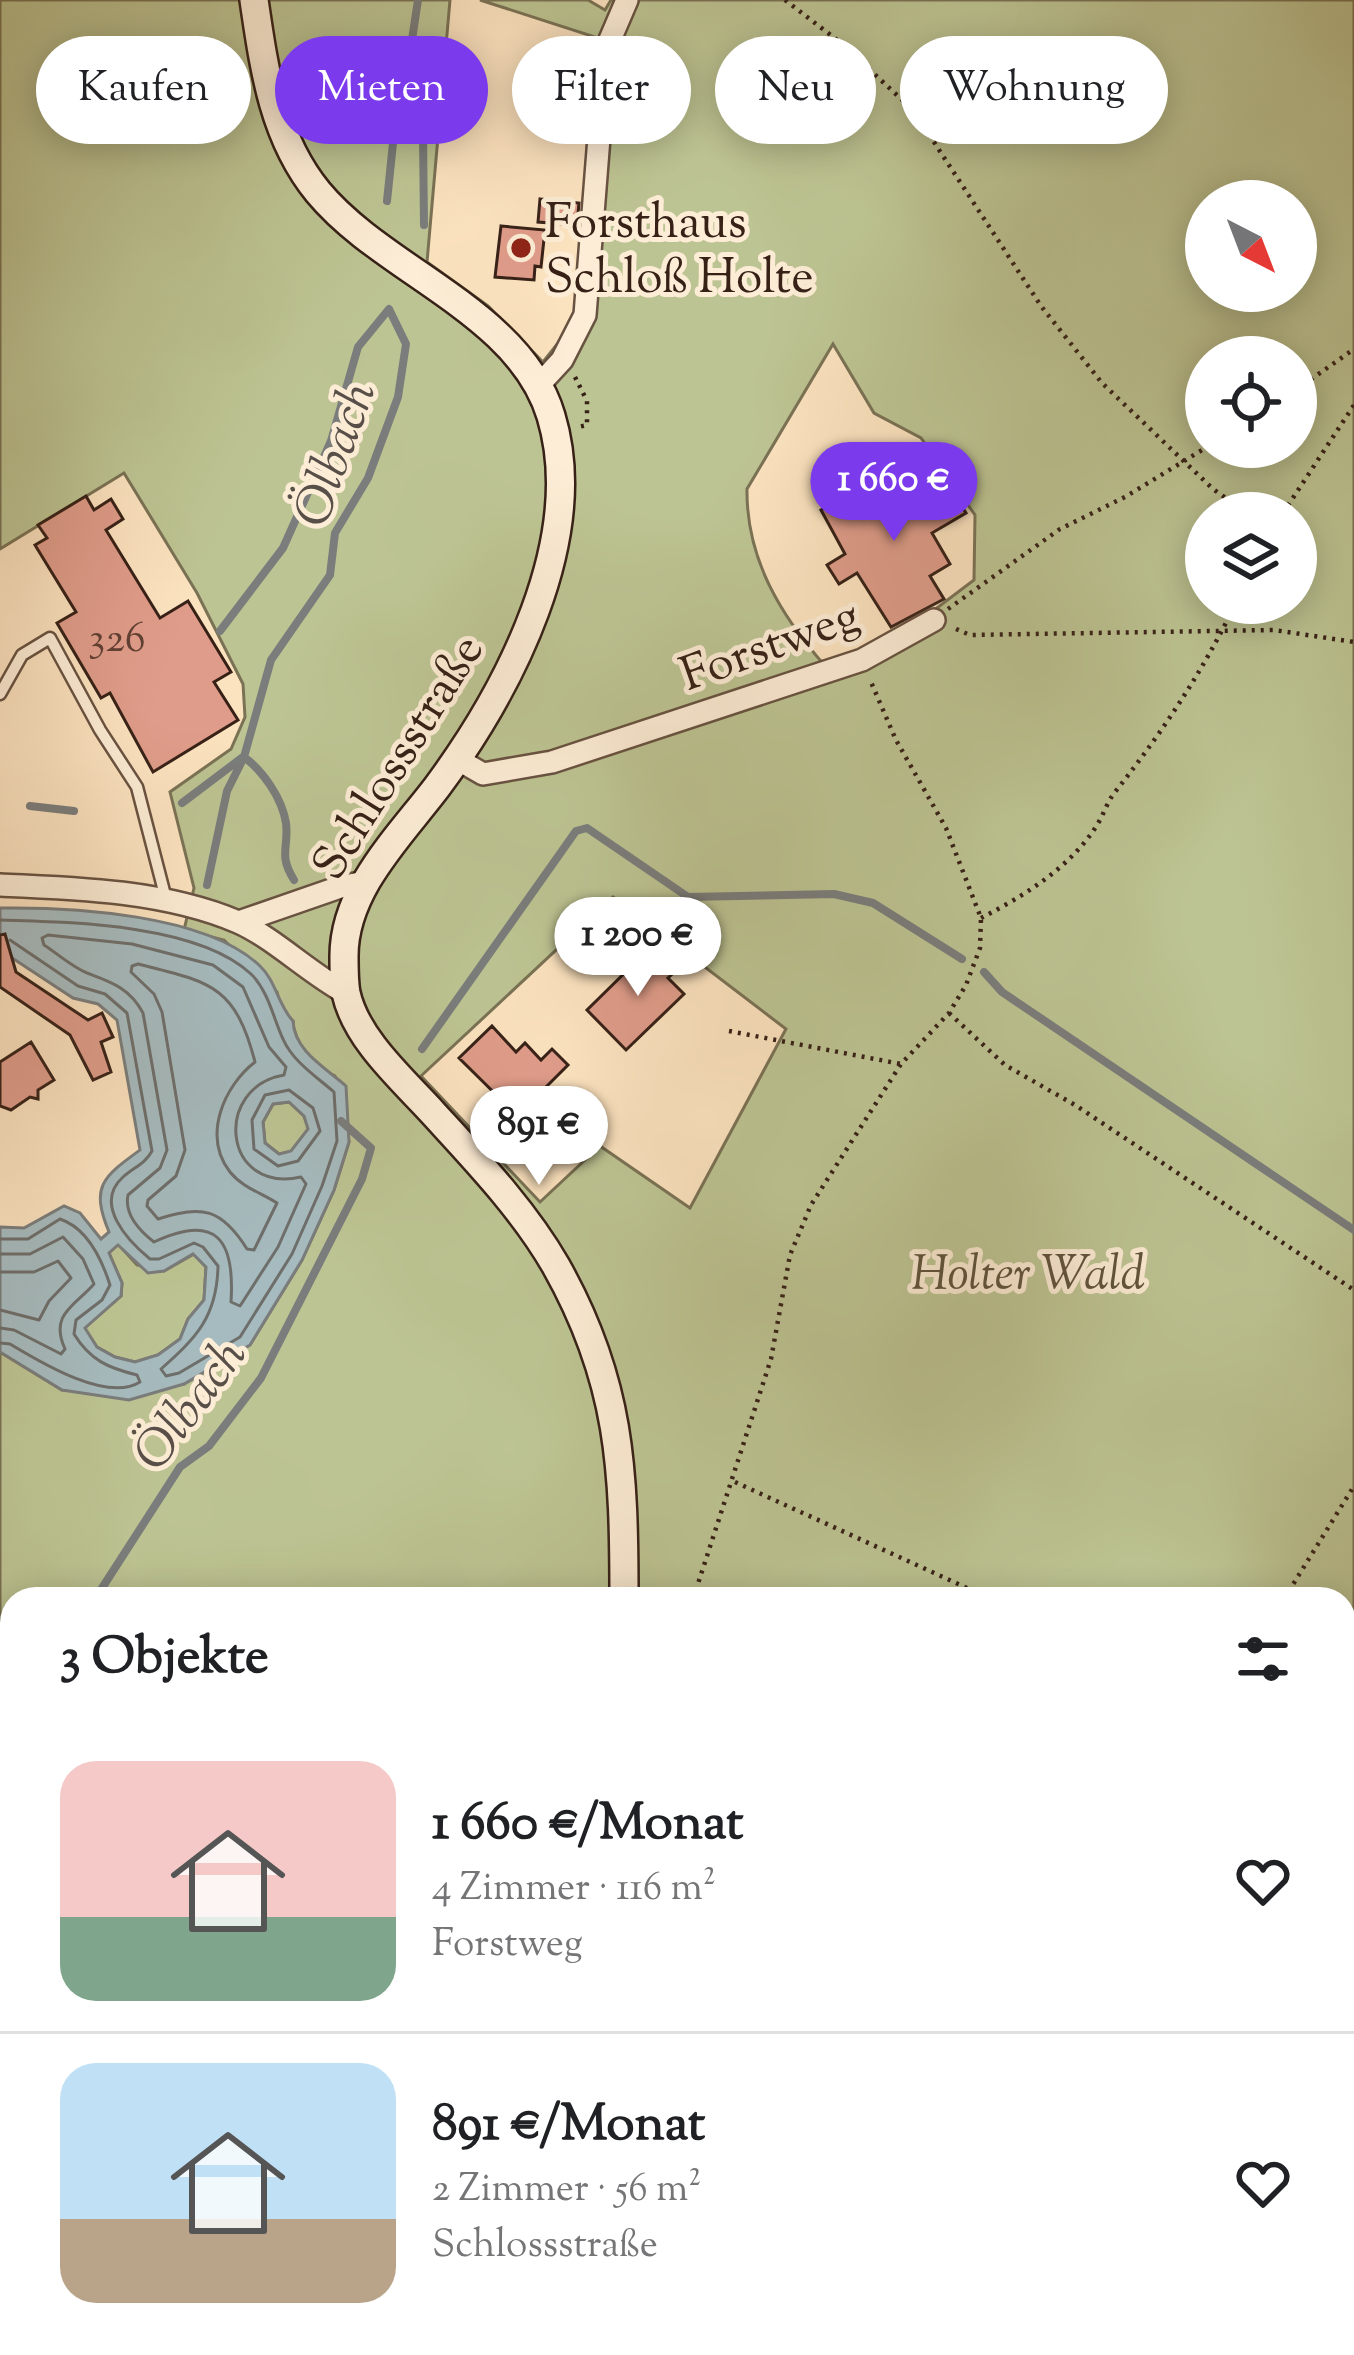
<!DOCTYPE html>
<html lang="de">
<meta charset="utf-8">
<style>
body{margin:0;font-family:"Sorts Mill Goudy",serif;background:#f2f2f2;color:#202124;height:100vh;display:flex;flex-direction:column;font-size:45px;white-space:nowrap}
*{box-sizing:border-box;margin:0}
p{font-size:39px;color:#757577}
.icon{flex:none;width:66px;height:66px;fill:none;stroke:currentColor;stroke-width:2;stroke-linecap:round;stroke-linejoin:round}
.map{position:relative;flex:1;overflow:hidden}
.drawer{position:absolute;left:0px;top:1587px;width:1356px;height:768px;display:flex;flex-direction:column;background:#fff;border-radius:36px 36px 0 0;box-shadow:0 6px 30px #0003}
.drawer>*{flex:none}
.hud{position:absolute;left:36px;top:36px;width:1284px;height:108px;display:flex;gap:24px}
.needle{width:78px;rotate:138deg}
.fabs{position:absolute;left:1185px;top:180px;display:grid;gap:24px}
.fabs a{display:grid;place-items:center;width:132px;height:132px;border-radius:50%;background:#fff;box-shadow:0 6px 30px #0003;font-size:60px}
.price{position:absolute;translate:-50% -102px;padding:0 27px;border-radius:42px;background:#fff;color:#222;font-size:39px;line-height:78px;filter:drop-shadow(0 3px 6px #0008)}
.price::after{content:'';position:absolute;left:50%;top:72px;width:36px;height:27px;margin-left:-18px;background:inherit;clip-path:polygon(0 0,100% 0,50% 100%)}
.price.current{background:#7c3aed;color:#fff}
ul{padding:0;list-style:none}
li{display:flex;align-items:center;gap:36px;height:300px;padding:0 60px}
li+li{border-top:3px solid #e0e0e0}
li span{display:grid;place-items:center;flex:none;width:336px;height:240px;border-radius:36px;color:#555}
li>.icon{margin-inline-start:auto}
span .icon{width:144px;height:144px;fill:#fffc;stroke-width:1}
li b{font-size:51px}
h2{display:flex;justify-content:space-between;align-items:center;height:144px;padding:0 60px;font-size:51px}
.pill{padding:0 42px;border-radius:54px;background:#fff;box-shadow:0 6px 30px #0003;font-size:42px;line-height:108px}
.pill.current{background:#7c3aed;color:#fff}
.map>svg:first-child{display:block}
</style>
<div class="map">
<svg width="1354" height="2355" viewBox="0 0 1354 2355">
<rect width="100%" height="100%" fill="#fce3c0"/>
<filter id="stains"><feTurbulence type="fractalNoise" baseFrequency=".00167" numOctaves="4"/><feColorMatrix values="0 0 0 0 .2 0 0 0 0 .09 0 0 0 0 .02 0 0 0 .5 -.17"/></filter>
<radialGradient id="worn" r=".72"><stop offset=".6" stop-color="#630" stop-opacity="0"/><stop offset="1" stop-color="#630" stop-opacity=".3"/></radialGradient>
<path fill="#bdc493" stroke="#7a7255" stroke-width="3" fill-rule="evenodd" d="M 0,0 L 450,0 L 427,262 L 488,306 L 543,362 L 566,333 L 576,309 L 595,37 L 480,0 L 588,0 L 605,10 L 611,0 L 1354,0 L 1354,2355 L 0,2355 L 0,1352 L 62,1390 L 184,1384 L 250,1345 L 302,1260 L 334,1190 L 349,1142 L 335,1076 C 316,1069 293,1041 293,1021 L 281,1009 L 277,992 L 224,940 L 184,930 L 194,888 L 170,792 L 231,749 L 245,717 L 243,684 L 197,593 L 124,473 L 0,549 ZM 1206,201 L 1296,201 L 1296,291 L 1206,291 ZM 833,344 L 874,413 L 921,438 L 975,515 L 974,580 L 929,614 L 826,667 C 781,616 746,559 747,489 ZM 1206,357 L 1296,357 L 1296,447 L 1206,447 ZM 1206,513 L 1296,513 L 1296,603 L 1206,603 ZM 613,897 L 786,1029 L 690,1208 L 600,1146 L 540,1202 L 421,1076 ZM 376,1593 L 390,1599 L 1344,1599 L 1344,2343 L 12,2343 L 12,1599 L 373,1599 Z
M 289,1102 L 304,1116 L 309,1129 L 291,1152 L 279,1154 L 265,1143 L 263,1122 L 273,1104 Z
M 118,1244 L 137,1265 L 164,1271 L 194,1254 L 206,1267 L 204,1300 L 188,1319 L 180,1339 L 158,1355 L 135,1362 L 115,1357 L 97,1347 L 84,1328 L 121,1296 L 122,1283 L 109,1253 Z"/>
<path fill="#a6bbbf" stroke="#7a7d7c" stroke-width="3" fill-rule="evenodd" d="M 0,908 C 72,907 206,914 260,966 C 276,981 278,1005 293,1021 C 294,1051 326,1068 346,1086 L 349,1142 L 334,1190 L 302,1260 L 250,1345 L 184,1384 L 129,1400 L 62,1390 L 0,1352 L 0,1227 L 24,1228 L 64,1206 L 80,1213 L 101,1239 L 109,1232 C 90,1186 103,1177 140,1150 L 117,1020 L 98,1004 L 73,998 L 0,950 ZM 289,1102 L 304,1116 L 308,1129 L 291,1151 L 279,1154 L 265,1143 L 263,1122 L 273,1104 ZM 118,1245 L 148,1273 L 164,1271 L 193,1254 L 206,1267 L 204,1300 L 188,1319 L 180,1339 L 158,1355 L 135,1362 L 115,1357 L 97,1347 L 85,1328 L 121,1296 L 122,1283 L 109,1253 Z"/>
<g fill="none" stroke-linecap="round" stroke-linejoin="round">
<path stroke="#6e6e6b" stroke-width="3" d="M 0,920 C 70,922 198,924 251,974 C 268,990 274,1020 283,1039 C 293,1062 317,1077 334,1092 L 337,1141 L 322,1186 L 292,1254 L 240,1337 L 179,1373 L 166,1376 L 161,1369 C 196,1338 217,1317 218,1266 L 203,1247 L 194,1243 L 159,1259 L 150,1259 C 128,1241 93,1204 123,1177 C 134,1167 145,1164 152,1151 L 127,1013 L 105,994 L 78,986 L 10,940
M 48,935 L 132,944 L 213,965 L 243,987 L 269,1047 L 286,1067 L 284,1075 C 213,1087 222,1194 301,1177 L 306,1184 L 278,1247 L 240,1306 L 231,1302 C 235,1239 216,1213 154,1242 C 140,1231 124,1214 128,1195 L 160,1168 L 167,1150 L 143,1013 C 130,988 111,982 87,973 C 72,967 58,954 44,945 L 42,938 Z
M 138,964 C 209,982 235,984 255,1062 C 224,1086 202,1136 230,1172 C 243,1188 262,1193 277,1203 L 254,1250 L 247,1249 C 222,1209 202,1204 158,1219 L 147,1206 L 148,1200 L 176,1176 L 185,1150 L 162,1012 L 154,994 L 131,972 L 132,966 Z
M 289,1090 L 313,1108 L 320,1131 L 298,1161 L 278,1166 L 254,1149 L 252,1120 L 265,1095 Z
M 0,1239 L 28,1239 L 60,1219 C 87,1228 102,1260 110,1285 L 102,1300 L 76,1320 L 74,1334 C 90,1360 108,1368 137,1375 L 140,1382 C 107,1403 40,1362 10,1344 L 0,1343
M 0,1254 L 30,1254 L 63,1237 L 83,1259 L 94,1284 C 75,1306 49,1314 65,1349 L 61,1354 L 14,1330 L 0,1328
M 0,1272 L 34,1272 L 58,1261 L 71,1278 L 49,1301 L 39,1320 L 0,1310"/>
<path stroke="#7a7d7c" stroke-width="8" d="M 418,0 L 407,73 L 423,134 L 424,225
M 387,201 L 396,114 L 405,78
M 220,631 L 283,548 L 331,441 L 358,347 L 389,309 L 406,344 L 398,397 L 368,478 L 335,533 L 330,575 L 271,660 L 244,757 C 263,771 282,798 286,823 C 289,849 278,854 294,880
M 182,803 L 243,757
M 30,806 L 74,811
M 207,885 L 227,791 L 244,757
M 984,972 L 1002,992 L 1354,1230
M 422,1049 L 576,831 L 587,828 L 688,897 L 834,894 L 873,903 L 962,959
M 95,1599 L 180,1467 L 209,1446 L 261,1378 L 362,1179 L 371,1148 L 341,1121
M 0,1713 L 12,1696
M 1344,2101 L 1354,2098
M 1010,2355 L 1012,2343"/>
</g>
<path fill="#df9c8a" stroke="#372117" stroke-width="3" d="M 540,199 L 579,203 L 577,225 L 538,222 Z
M 501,226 L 545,230 L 541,267 L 535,266 L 534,280 L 495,277 Z
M 940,472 L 966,513 L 932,533 L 950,564 L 930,576 L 944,599 L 891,627 L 857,573 L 839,584 L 827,565 L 845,554 L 821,510 L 872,479 L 887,504 Z
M 86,496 L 94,510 L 111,499 L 123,519 L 106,530 L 160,618 L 188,601 L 231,672 L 214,682 L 238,720 L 153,772 L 110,693 L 101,698 L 57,623 L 76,612 L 35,545 L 47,538 L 38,525 Z
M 5,934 L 16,972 L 88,1020 L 102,1013 L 113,1037 L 101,1042 L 111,1072 L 93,1080 L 70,1035 L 0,987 L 0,935 Z
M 671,949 L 684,963 L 668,978 L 684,994 L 626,1050 L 587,1010 L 645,953 L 655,964 Z
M 492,1026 L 516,1052 L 525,1043 L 541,1060 L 552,1049 L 568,1065 L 547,1086 L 576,1117 L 547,1145 L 459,1058 Z
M 31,1042 L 54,1080 L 38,1090 L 38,1099 L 30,1097 L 11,1110 L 0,1106 L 0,1062 Z"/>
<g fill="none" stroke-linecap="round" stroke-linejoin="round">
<defs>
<path id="service" d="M 0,694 L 22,655 L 50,638 L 100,730 L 137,787 L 166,899"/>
<path id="minor" d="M 538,386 L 562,360 L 585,315 L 606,49 L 627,0
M 457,759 L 483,774 L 552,762 L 862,660 L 934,620
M 0,885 C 77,888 166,891 238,922 C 274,938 309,973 346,993
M 239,922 L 340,887 L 365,882"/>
<path id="secondary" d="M 254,0 C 264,68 273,137 318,192 C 383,271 520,312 551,416 C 588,539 509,690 437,787 C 399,837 344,890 344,956 C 344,967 344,982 346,993 C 356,1039 402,1079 433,1113 C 476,1160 524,1210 556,1266 C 621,1381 624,1470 624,1599
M 630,2355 L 630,2343"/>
</defs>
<use href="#service" stroke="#685241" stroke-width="15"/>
<use href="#minor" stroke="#685241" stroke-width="26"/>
<use href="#secondary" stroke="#372117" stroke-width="32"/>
<path stroke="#372117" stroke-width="4.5" stroke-dasharray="3 6" stroke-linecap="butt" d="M 785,0 L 841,43 L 913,110 L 1041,306 L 1102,383 L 1213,489 L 1247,513
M 575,377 L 587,401 L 587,425 L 578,427
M 1296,390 L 1354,349
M 1283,513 L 1354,405
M 948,609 L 1060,529 L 1125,497 L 1207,447
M 956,629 L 970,635 L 1274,630 L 1354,642
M 981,918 C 1024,896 1071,867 1097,825 C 1104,814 1107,802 1115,792 C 1164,730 1201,674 1236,603
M 949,1013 L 1005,1065 L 1075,1105 L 1354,1290
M 729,1031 L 901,1064
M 735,1482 L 991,1599
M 693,1599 L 771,1359 L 790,1255 L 811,1205 L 901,1064 L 949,1013 L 966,985 L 980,948 L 981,918 L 946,828 L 896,740 L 871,682
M 1284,1599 L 1354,1486
M 363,2355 L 370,2343
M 596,2355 L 596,2343"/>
<use href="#service" stroke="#fdedd6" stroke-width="10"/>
<use href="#minor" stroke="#fdedd6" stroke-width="21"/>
<use href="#secondary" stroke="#fdedd6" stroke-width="27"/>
</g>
<circle fill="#8f2418" stroke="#fdedd6" stroke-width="4.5" cx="521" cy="248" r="12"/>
<g text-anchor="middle" stroke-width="10" stroke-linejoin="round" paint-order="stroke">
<g font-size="42" fill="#614034">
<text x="117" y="651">326</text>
</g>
<g font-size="48" fill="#372117" stroke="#fdedd6" text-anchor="start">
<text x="545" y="237">Forsthaus<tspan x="545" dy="55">Schloß Holte</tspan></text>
</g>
<g font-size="48" fill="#372117" stroke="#fdedd6">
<text transform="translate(769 643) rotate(-20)" y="17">Forstweg</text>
<text transform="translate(396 756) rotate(-58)" y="17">Schlossstraße</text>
</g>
<g font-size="48" font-style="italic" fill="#5f523c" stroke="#fdedd6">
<text x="1028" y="1288">Holter Wald</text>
</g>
<g font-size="51" font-style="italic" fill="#584f49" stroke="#fdedd6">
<text transform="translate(333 453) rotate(-70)" y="18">Ölbach</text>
<text transform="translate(188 1403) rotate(-53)" y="18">Ölbach</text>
</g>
</g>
<rect width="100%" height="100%" filter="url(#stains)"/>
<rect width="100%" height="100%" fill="url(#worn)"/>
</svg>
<div class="fabs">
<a><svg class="needle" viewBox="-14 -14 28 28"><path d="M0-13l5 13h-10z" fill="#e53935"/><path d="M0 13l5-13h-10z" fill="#757577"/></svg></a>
<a><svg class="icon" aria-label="locate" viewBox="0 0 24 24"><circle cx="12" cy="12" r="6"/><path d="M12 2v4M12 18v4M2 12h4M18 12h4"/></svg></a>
<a><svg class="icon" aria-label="layers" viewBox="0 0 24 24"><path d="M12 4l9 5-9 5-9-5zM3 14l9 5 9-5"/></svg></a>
</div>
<b class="price current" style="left:894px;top:544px">1 660 €</b>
<b class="price" style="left:638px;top:999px">1 200 €</b>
<b class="price" style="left:539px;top:1188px">891 €</b>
<div class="hud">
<a class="pill">Kaufen</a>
<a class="pill current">Mieten</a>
<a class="pill">Filter</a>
<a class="pill">Neu</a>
<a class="pill">Wohnung</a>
</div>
<section class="drawer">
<h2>3 Objekte<svg class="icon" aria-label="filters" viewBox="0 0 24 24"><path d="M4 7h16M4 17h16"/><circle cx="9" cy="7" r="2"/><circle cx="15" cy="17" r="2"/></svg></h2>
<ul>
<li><span style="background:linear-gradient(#f6c9c9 65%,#7fa58c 0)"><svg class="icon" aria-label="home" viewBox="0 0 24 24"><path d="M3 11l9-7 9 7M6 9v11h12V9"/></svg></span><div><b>1 660 €/Monat</b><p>4 Zimmer · 116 m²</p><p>Forstweg</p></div><svg class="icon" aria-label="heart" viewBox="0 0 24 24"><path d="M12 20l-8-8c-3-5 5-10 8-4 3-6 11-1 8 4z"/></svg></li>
<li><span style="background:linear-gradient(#bfe0f5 65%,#b9a48a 0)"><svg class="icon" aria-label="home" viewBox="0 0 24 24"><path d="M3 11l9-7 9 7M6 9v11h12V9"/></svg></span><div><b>891 €/Monat</b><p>2 Zimmer · 56 m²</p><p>Schlossstraße</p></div><svg class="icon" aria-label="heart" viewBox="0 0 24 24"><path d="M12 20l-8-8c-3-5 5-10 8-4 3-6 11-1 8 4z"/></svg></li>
</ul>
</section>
</div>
